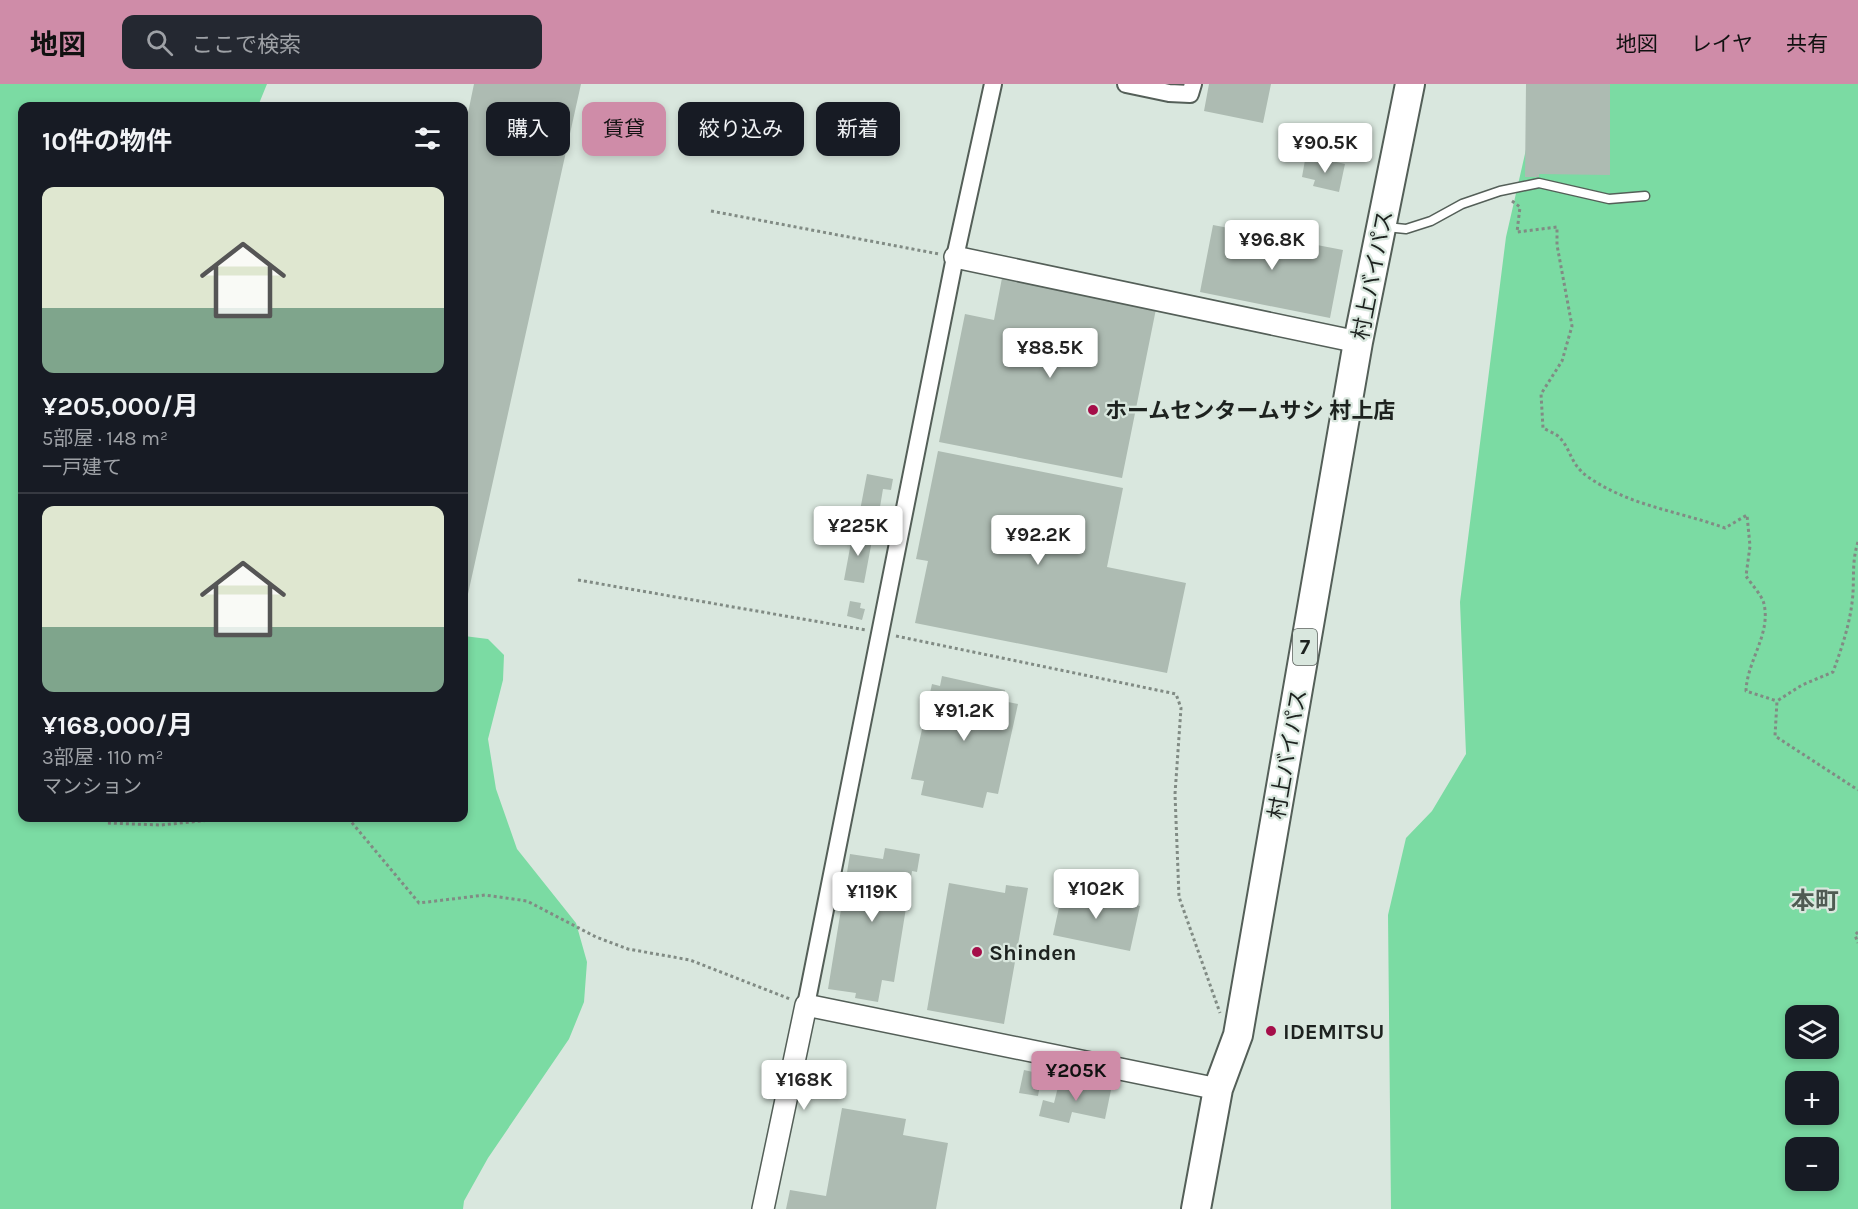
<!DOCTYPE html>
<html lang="ja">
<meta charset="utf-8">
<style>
body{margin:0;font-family:Karla,"Noto Sans JP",sans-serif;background:#242831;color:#f1f3f6;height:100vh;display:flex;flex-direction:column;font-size:22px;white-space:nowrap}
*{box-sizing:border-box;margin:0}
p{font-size:20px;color:#9ea1a6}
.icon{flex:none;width:33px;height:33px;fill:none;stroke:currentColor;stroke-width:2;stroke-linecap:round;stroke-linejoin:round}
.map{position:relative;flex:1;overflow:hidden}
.sheet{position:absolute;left:18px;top:18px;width:450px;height:720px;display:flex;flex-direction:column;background:#171b24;border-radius:12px;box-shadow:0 3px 9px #0003}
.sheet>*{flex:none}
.banner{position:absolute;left:486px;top:18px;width:570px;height:54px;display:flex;gap:12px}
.tools{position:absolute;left:1785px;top:921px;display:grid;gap:12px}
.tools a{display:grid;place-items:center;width:54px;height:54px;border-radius:12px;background:#171b24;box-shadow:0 3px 9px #0003;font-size:30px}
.price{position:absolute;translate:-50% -51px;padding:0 14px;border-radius:6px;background:#fff;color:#222;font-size:20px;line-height:39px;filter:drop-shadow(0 2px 3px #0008)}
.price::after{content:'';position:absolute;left:50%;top:36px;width:18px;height:14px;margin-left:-9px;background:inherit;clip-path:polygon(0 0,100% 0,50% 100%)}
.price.on{background:#cf8ca8;color:#111}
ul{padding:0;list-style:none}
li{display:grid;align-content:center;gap:12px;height:318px;padding:0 24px}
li+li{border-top:2px solid #363941}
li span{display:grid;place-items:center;height:186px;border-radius:12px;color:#555}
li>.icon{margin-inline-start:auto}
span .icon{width:108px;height:108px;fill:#fffc;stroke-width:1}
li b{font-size:26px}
h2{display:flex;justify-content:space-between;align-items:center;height:72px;padding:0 24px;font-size:26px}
.chip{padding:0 21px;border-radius:12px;background:#171b24;box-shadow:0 3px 9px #0003;font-size:21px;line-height:54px}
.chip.on{background:#cf8ca8;color:#111}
header{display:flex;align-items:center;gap:36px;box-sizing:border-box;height:84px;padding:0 30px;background:#cf8ca8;color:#111}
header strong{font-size:28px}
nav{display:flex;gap:33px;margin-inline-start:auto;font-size:21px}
.search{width:420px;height:54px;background:#242831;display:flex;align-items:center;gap:15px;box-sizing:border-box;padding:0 21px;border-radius:12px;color:#9ea1a6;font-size:22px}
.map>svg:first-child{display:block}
</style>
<header>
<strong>地図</strong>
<div class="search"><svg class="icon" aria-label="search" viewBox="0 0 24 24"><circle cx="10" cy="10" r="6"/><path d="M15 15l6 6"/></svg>ここで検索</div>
<nav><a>地図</a><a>レイヤ</a><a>共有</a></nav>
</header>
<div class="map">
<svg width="1858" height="1125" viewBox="0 0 1858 1125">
<rect width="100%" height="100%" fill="#d9e7de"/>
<path fill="#7bdba3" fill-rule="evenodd" d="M 0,0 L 267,0 L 258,22 L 22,22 L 22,734 L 464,734 L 464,552 L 488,555 L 504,571 L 503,596 L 488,655 L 496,705 L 517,765 L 576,839 L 587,878 L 584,918 L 569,955 L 488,1074 L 464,1117 L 463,1125 L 0,1125 Z
M 1541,0 L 1858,0 L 1858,1125 L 1391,1125 L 1388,831 L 1406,754 L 1432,727 L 1466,670 L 1460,518 L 1506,153 ZM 1796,932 L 1828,932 L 1828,964 L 1796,964 ZM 1796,998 L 1828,998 L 1828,1030 L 1796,1030 ZM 1796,1064 L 1828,1064 L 1828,1096 L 1796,1096 Z"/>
<path fill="#adbbb2" d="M 474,0 L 581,0 L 464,528 L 464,48 Z
M 1209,0 L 1271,0 L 1263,39 L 1204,27 Z
M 1526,0 L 1610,0 L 1610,91 L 1539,90 L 1539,93 L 1525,93 Z
M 1305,76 L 1327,80 L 1328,76 L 1345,80 L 1339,108 L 1313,102 L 1315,96 L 1302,93 Z
M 1213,141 L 1343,166 L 1330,234 L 1200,208 Z
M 1002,194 L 1156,225 L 1122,394 L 939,358 L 965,230 L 994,236 Z
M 938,367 L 1123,404 L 1107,483 L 1186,499 L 1167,589 L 915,539 L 928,477 L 916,475 Z
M 867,390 L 893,395 L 891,406 L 883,405 L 877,441 L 858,437 Z
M 853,448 L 873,451 L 864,499 L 844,496 Z
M 850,517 L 861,519 L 860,524 L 865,525 L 862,536 L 847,532 Z
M 942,592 L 1005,606 L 1003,617 L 1018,620 L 998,710 L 987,708 L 983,724 L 921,711 L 924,697 L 911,695 L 932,600 L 940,602 Z
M 885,764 L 920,770 L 917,788 L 912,787 L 894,898 L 882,896 L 878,918 L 855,914 L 856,909 L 828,905 L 850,770 L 883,775 Z
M 949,799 L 1005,809 L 1006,801 L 1028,804 L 1004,940 L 927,926 Z
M 1063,805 L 1140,822 L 1130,867 L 1053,851 Z
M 1024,986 L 1042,990 L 1038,1012 L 1019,1009 Z
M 1060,995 L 1111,1006 L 1105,1035 L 1072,1028 L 1069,1039 L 1039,1032 L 1043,1016 L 1054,1019 Z
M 842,1024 L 906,1035 L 903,1051 L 948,1059 L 936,1125 L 786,1125 L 790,1106 L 826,1112 Z"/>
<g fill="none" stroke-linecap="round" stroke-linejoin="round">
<defs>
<path id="service" d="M 1386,143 L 1406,145 L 1431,137 L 1462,120 L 1500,107 L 1539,99 L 1609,115 L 1645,112"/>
<path id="minor" d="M 1126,0 L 1169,9 L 1190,10 L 1193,0
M 806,921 L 955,173 L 993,0"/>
<path id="tertiary" d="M 955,173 L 1358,258
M 763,1125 L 806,921 L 1218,1005"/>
<path id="trunk" d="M 1196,1125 L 1218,1005 L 1238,951 L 1358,258 L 1410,0"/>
</defs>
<use href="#service" stroke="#545f58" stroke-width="11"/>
<use href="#minor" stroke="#545f58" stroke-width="20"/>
<use href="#tertiary" stroke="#545f58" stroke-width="24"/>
<use href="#trunk" stroke="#545f58" stroke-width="32"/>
<path stroke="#818b84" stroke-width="3" stroke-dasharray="3 3" stroke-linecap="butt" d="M 1512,117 L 1520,123 L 1517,148 L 1557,143 L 1557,161 L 1572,242 L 1562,277 L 1541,310 L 1543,344 C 1548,347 1555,349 1559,353 C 1572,366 1569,379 1588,393 C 1630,422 1678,427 1725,444 L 1747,431 L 1750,462 L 1746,492 C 1751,500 1762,511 1764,520 C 1771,550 1747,577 1746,607 L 1777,617
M 711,127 L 939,170
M 1858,458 C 1851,479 1855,498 1852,519 C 1849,543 1841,566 1833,588 L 1802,601 L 1777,617 L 1775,652 L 1858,706
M 578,496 L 866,546
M 896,552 L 1176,610 L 1181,624 L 1175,710 L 1179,813 L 1220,929
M 106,734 L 107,739 L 161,741 L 230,734
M 348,734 L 419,819 L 485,811 L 527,817 L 596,853 L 628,865 L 690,876 L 790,915
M 1858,848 L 1855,851 L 1858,859"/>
<use href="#service" stroke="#fff" stroke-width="8"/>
<use href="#minor" stroke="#fff" stroke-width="16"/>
<use href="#tertiary" stroke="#fff" stroke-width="21"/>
<use href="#trunk" stroke="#fff" stroke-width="28"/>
</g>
<g fill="#a50e49" stroke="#d9e7de" stroke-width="2">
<circle cx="1093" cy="326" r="6"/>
<circle cx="977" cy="868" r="6"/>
<circle cx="1271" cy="947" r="6"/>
</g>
<g text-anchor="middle" stroke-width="4.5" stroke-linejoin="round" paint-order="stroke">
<rect fill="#d9e7de" stroke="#555d58" stroke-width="1.5" x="1293" y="545" width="24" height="36" rx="4.5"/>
<g font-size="21" font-weight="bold" fill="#1d221f">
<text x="1305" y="570">7</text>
</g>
<g font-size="22" fill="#1d221f" stroke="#d9e7de">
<text transform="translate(1372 191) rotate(-79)" y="8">村上バイパス</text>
<text transform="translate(1287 670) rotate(-80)" y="8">村上バイパス</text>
</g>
<g font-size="22" font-weight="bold" fill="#1d221f" stroke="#d9e7de" text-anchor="start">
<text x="1105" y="334">ホームセンタームサシ 村上店</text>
<text x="989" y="876">Shinden</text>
<text x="1283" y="955">IDEMITSU</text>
</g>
<g font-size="24" font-weight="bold" fill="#4f5b53" stroke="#d9e7de">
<text x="1815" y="825">本町</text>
</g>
</g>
</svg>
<div class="tools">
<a><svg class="icon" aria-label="layers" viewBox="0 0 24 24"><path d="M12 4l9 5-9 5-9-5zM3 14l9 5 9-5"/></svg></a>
<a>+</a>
<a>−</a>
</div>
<b class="price" style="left:1325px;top:90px">¥90.5K</b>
<b class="price" style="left:1272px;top:187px">¥96.8K</b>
<b class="price" style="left:1050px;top:295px">¥88.5K</b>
<b class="price" style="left:858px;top:473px">¥225K</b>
<b class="price" style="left:1038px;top:482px">¥92.2K</b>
<b class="price" style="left:964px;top:658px">¥91.2K</b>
<b class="price" style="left:1096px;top:836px">¥102K</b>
<b class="price" style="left:872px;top:839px">¥119K</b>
<b class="price on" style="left:1076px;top:1018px">¥205K</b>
<b class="price" style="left:804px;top:1027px">¥168K</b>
<div class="banner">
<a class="chip">購入</a>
<a class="chip on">賃貸</a>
<a class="chip">絞り込み</a>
<a class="chip">新着</a>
</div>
<section class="sheet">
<h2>10件の物件<svg class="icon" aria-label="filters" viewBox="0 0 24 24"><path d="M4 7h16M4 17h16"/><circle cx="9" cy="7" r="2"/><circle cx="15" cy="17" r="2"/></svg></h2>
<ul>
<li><span style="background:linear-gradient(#dfe7d0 65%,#7fa58c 0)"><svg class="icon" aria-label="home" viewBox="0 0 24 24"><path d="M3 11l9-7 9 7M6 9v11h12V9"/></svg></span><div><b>¥205,000/月</b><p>5部屋 · 148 m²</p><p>一戸建て</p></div></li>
<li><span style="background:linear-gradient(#dfe7d0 65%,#7fa58c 0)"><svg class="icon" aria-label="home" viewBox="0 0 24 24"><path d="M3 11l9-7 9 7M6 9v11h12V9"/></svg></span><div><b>¥168,000/月</b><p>3部屋 · 110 m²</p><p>マンション</p></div></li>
</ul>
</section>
</div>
